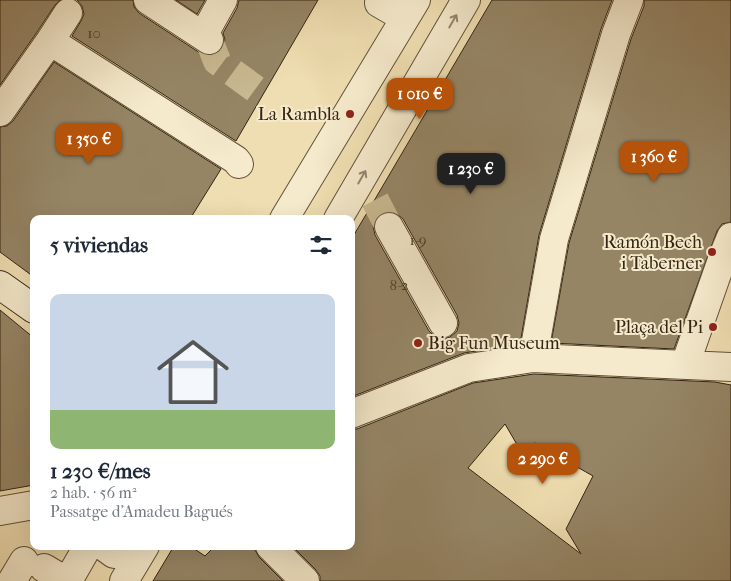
<!DOCTYPE html>
<html lang="es">
<meta charset="utf-8">
<style>
body{margin:0;font-family:"IM FELL French Canon",serif;background:#f6f6f7;color:#1f2937;height:100vh;display:flex;flex-direction:column;font-size:19px;white-space:nowrap}
*{box-sizing:border-box;margin:0}
p{font-size:16px;color:#747a83}
.icon{flex:none;width:28px;height:28px;fill:none;stroke:currentColor;stroke-width:2;stroke-linecap:round;stroke-linejoin:round}
.map{position:relative;flex:1;overflow:hidden}
.drawer{position:absolute;left:30px;top:215px;width:325px;height:335px;display:flex;flex-direction:column;background:#fff;border-radius:10px;box-shadow:0 5px 20px #0002}
.drawer>*{flex:none}
.price{position:absolute;translate:-50% -42px;padding:0 11px;border-radius:10px;background:#b45309;color:#fff;font-size:16px;line-height:32px;filter:drop-shadow(0 1px 2px #0008)}
.price::after{content:'';position:absolute;left:50%;top:30px;width:15px;height:11px;margin-left:-8px;background:inherit;clip-path:polygon(0 0,100% 0,50% 100%)}
.price.active{background:#222;color:#fff}
ul{padding:0;list-style:none}
li{display:grid;align-content:center;gap:10px;height:265px;padding:0 20px}
li+li{border-top:1px solid #e0e1e3}
li span{display:grid;place-items:center;height:155px;border-radius:10px;color:#555}
li>.icon{margin-inline-start:auto}
span .icon{width:90px;height:90px;fill:#fffc;stroke-width:1}
li b{font-size:21px}
h2{display:flex;justify-content:space-between;align-items:center;height:60px;padding:0 20px;font-size:21px}
.map>svg:first-child{display:block}
</style>
<div class="map">
<svg width="731" height="581" viewBox="0 0 731 581">
<rect width="100%" height="100%" fill="#efdeb1"/>
<filter id="stains"><feTurbulence type="fractalNoise" baseFrequency=".004" numOctaves="4"/><feColorMatrix values="0 0 0 0 .2 0 0 0 0 .09 0 0 0 0 .02 0 0 0 .5 -.17"/></filter>
<radialGradient id="worn" r=".72"><stop offset=".6" stop-color="#630" stop-opacity="0"/><stop offset="1" stop-color="#630" stop-opacity=".3"/></radialGradient>
<path fill="#958565" stroke="#332413" fill-rule="evenodd" d="M 0,0 L 60,0 L 55,5 L 37,32 L 0,85 Z
M 77,0 L 133,0 L 134,7 L 139,13 L 200,53 L 209,56 L 216,54 L 222,48 L 225,40 L 223,33 L 237,8 L 239,0 L 318,0 L 236,141 L 72,36 L 81,21 L 84,14 L 82,6 Z
M 176,0 L 205,0 L 197,14 Z
M 492,0 L 612,0 L 601,29 L 539,235 L 520,344 L 464,353 L 351,397 L 351,240 ZM 390,211 L 397,214 L 403,219 L 457,315 L 459,323 L 457,331 L 450,337 L 443,339 L 435,337 L 429,331 L 375,235 L 373,226 L 376,219 L 382,213 Z
M 644,0 L 731,0 L 731,222 L 722,224 L 717,231 L 674,349 L 551,343 L 569,243 L 631,39 L 644,6 Z
M 54,62 L 221,169 L 190,219 L 34,219 L 34,277 L 0,252 L 0,127 L 7,126 L 13,121 Z
M 0,310 L 34,338 L 34,485 L 0,491 Z
M 534,374 L 715,382 L 731,385 L 731,581 L 320,581 L 320,576 L 316,570 L 292,546 L 351,546 L 351,429 L 357,429 L 473,383 ZM 505,424 L 519,448 L 525,445 L 526,448 L 535,443 L 593,476 L 566,529 L 581,554 L 468,468 Z
M 174,546 L 190,546 L 205,556 L 215,546 L 255,546 L 255,550 L 259,557 L 283,581 L 153,581 Z"/>
<g fill="none" stroke-linecap="round" stroke-linejoin="round">
<path stroke="#c9b991" stroke-width="28" stroke-dasharray="28 14" stroke-linecap="butt" d="M 209,40 L 217,61 L 265,96
M 375,200 L 389,227"/>
<defs>
<path id="street" d="M 148,0 L 209,40
M 379,3 L 405,18
M 203,36 L 223,0
M 50,41 L 236,160 L 239,164
M 0,112 L 50,41 L 68,13
M 284,219 L 416,0
M 338,219 L 466,0
M 389,227 L 443,323
M 533,358 L 554,239 L 616,34 L 629,0
M 685,365 L 724,254 L 731,237
M 351,414 L 469,368 L 533,358 L 731,367
M 0,511 L 34,505
M 103,546 L 114,554
M 270,546 L 305,581
M 44,568 L 66,581
M 12,581 L 24,561
M 68,581 L 88,546
M 124,581 L 145,546"/>
<path id="secondary" d="M 0,285 L 34,309"/>
</defs>
<use href="#street" stroke="#62523a" stroke-width="30"/>
<use href="#secondary" stroke="#332413" stroke-width="30"/>
<use href="#street" stroke="#f5eacc" stroke-width="28"/>
<use href="#secondary" stroke="#f5eacc" stroke-width="28"/>
</g>
<defs><path id="oneway-shaft" d="M-6 0H5M1.5-3L5.5 0L1.5 3" fill="none" stroke-width="1.6" stroke-linecap="round" stroke-linejoin="round" transform="scale(1.25)"/></defs>
<g stroke="#948770">
<use href="#oneway-shaft" transform="translate(453 21) rotate(-60)"/>
<use href="#oneway-shaft" transform="translate(362 177) rotate(-60)"/>
</g>
<g fill="#8f2418" stroke="#f5eacc" stroke-width="2">
<circle cx="350" cy="114" r="5"/>
<circle cx="712" cy="252" r="5"/>
<circle cx="713" cy="327" r="5"/>
<circle cx="418" cy="343" r="5"/>
</g>
<g text-anchor="middle" stroke-width="4" stroke-linejoin="round" paint-order="stroke">
<g font-size="15" fill="#4c3c28">
<text x="94" y="38">10</text>
<text x="418" y="245">1-9</text>
<text x="399" y="290">8-2</text>
</g>
<g font-size="18" fill="#332413" stroke="#f5eacc" text-anchor="end">
<text x="340" y="120">La Rambla</text>
<text x="702" y="248">Ramón Bech<tspan x="702" dy="21">i Taberner</tspan></text>
<text x="703" y="333">Plaça del Pi</text>
<text x="428" y="349" text-anchor="start">Big Fun Museum</text>
</g>
</g>
<rect width="100%" height="100%" filter="url(#stains)"/>
<rect width="100%" height="100%" fill="url(#worn)"/>
</svg>
<b class="price" style="left:420px;top:120px">1 010 €</b>
<b class="price" style="left:89px;top:165px">1 350 €</b>
<b class="price" style="left:654px;top:183px">1 360 €</b>
<b class="price active" style="left:471px;top:195px">1 230 €</b>
<b class="price" style="left:543px;top:485px">2 290 €</b>
<section class="drawer">
<h2>5 viviendas<svg class="icon" aria-label="filters" viewBox="0 0 24 24"><path d="M4 7h16M4 17h16"/><circle cx="9" cy="7" r="2"/><circle cx="15" cy="17" r="2"/></svg></h2>
<ul>
<li><span style="background:linear-gradient(#c9d6e8 75%,#8fb573 0)"><svg class="icon" aria-label="home" viewBox="0 0 24 24"><path d="M3 11l9-7 9 7M6 9v11h12V9"/></svg></span><div><b>1 230 €/mes</b><p>2 hab. · 56 m²</p><p>Passatge d'Amadeu Bagués</p></div></li>
</ul>
</section>
</div>
